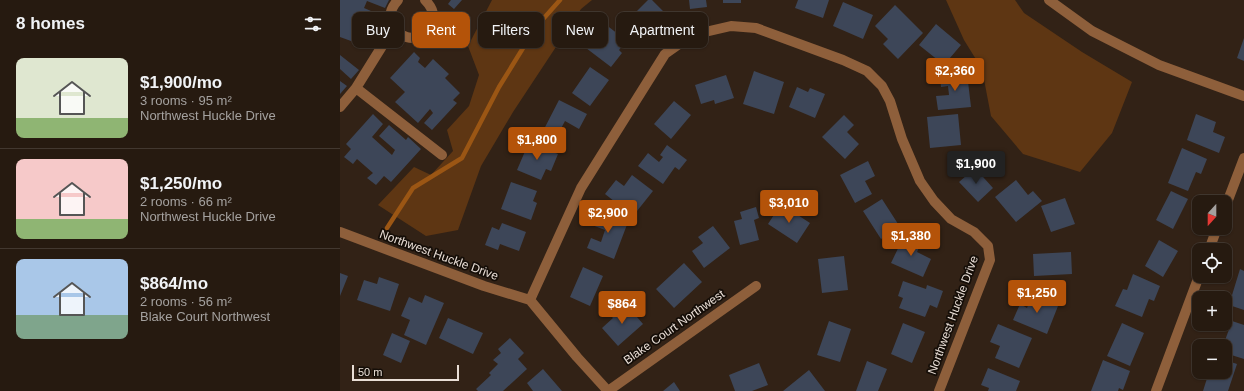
<!DOCTYPE html>
<meta charset="utf-8">
<style>
body{margin:0;font-family:Helvetica,sans-serif;background:#32271e;color:#f1f3f6;height:100vh;display:flex;flex-direction:column;font-size:15px;white-space:nowrap}
*{box-sizing:border-box;margin:0}
p{font-size:13px;color:#a4a19f}
.icon{flex:none;width:22px;height:22px;fill:none;stroke:currentColor;stroke-width:2;stroke-linecap:round;stroke-linejoin:round}
.map{position:relative;flex:1;overflow:hidden}
.sheet{display:flex;flex-direction:column;background:#261a10;width:340px}
.sheet>*{flex:none}
.banner{position:absolute;left:12px;top:12px;width:380px;height:36px;display:flex;gap:8px}
.needle{width:26px;rotate:201deg}
.buttons{position:absolute;left:852px;top:195px;display:grid;gap:8px}
.buttons a{display:grid;place-items:center;width:40px;height:40px;border-radius:8px;background:#261a10;box-shadow:0 1px 3px #0004,0 0 0 1px #423830;font-size:20px}
.scale{position:absolute;left:12px;bottom:10px;width:107px;box-sizing:border-box;padding-left:4px;border:2px solid #e9ded6;border-top:0;font-size:11px;line-height:14px;white-space:nowrap;color:#e9ded6;-webkit-text-stroke:3px #150e08;paint-order:stroke}
.price{position:absolute;translate:-50% -34px;padding:0 9px;border-radius:4px;background:#b45309;color:#fff;font-size:13px;line-height:26px;filter:drop-shadow(0 1px 2px #0008)}
.price::after{content:'';position:absolute;left:50%;top:24px;width:12px;height:9px;margin-left:-6px;background:inherit;clip-path:polygon(0 0,100% 0,50% 100%)}
.price.active{background:#222;color:#fff}
ul{padding:0;list-style:none}
li{display:flex;align-items:center;gap:12px;height:100px;padding:0 16px}
li+li{border-top:1px solid #423830}
li span{display:grid;place-items:center;flex:none;width:112px;height:80px;border-radius:8px;color:#555}
li>.icon{margin-inline-start:auto}
span .icon{width:48px;height:48px;fill:#fffc;stroke-width:1}
li b{font-size:17px}
h2{display:flex;justify-content:space-between;align-items:center;height:48px;padding:0 16px;font-size:17px}
.tag{padding:0 14px;border-radius:8px;background:#261a10;box-shadow:0 1px 3px #0004,0 0 0 1px #423830;font-size:14px;line-height:36px}
.tag.active{background:#b45309;color:#fff}
main{display:flex;flex:1;min-height:0}
.map>svg:first-child{display:block}
</style>
<main>
<section class="sheet">
<h2>8 homes<svg class="icon" aria-label="filters" viewBox="0 0 24 24"><path d="M4 7h16M4 17h16"/><circle cx="9" cy="7" r="2"/><circle cx="15" cy="17" r="2"/></svg></h2>
<ul>
<li><span style="background:linear-gradient(#dfe7d0 75%,#8fb573 0)"><svg class="icon" aria-label="home" viewBox="0 0 24 24"><path d="M3 11l9-7 9 7M6 9v11h12V9"/></svg></span><div><b>$1,900/mo</b><p>3 rooms · 95 m²</p><p>Northwest Huckle Drive</p></div></li>
<li><span style="background:linear-gradient(#f6c9c9 75%,#8fb573 0)"><svg class="icon" aria-label="home" viewBox="0 0 24 24"><path d="M3 11l9-7 9 7M6 9v11h12V9"/></svg></span><div><b>$1,250/mo</b><p>2 rooms · 66 m²</p><p>Northwest Huckle Drive</p></div></li>
<li><span style="background:linear-gradient(#a9c7e8 70%,#7fa58c 0)"><svg class="icon" aria-label="home" viewBox="0 0 24 24"><path d="M3 11l9-7 9 7M6 9v11h12V9"/></svg></span><div><b>$864/mo</b><p>2 rooms · 56 m²</p><p>Blake Court Northwest</p></div></li>
</ul>
</section>
<div class="map">
<svg width="904" height="391" viewBox="0 0 904 391">
<rect width="100%" height="100%" fill="#322216"/>
<path fill="#5e3613" d="M 152,0 L 252,0 L 241,9 L 173,112 L 141,166 L 118,230 L 86,236 L 38,205 L 74,167 L 91,175 L 113,151 L 107,130 L 129,106 L 139,75 L 128,46 Z
M 606,0 L 675,0 L 684,13 L 742,52 L 792,82 L 772,133 L 740,172 L 683,154 L 651,116 L 642,69 L 624,40 Z"/>
<g fill="none" stroke-linecap="round" stroke-linejoin="round">
<path stroke="#9b5614" stroke-width="4.5" d="M 47,228 L 73,188 L 122,158 L 159,87 L 196,27 L 220,0"/>
</g>
<path fill="#3d4658" d="M 0,0 L 49,0 L 45,8 L 27,1 L 24,8 L 45,17 L 40,30 L 25,24 L 22,33 L 37,38 L 33,49 L 0,37 Z
M 111,0 L 122,0 L 114,9 L 108,4 Z
M 308,0 L 312,0 L 325,13 L 311,28 L 305,23 L 297,31 L 287,21 Z
M 349,0 L 366,0 L 367,7 L 350,9 Z
M 383,0 L 401,0 L 401,3 L 383,3 Z
M 458,0 L 489,0 L 483,18 L 455,8 Z
M 503,2 L 533,15 L 523,39 L 493,26 Z
M 555,5 L 583,33 L 558,59 L 543,44 L 548,39 L 535,26 Z
M 265,24 L 287,41 L 279,50 L 282,53 L 271,67 L 246,48 Z
M 596,24 L 621,45 L 604,65 L 579,45 Z
M 904,38 L 904,61 L 897,58 Z
M 74,52 L 80,58 L 78,62 L 85,68 L 93,59 L 109,74 L 105,78 L 120,93 L 113,100 L 117,103 L 92,130 L 84,123 L 93,113 L 90,109 L 78,123 L 55,102 L 65,92 L 50,78 Z
M 0,55 L 19,70 L 11,79 L 0,69 Z
M 250,67 L 269,80 L 250,106 L 232,93 Z
M 414,71 L 444,82 L 434,114 L 403,104 Z
M 627,73 L 631,107 L 598,110 L 596,96 L 609,95 L 608,86 L 601,87 L 600,76 Z
M 386,75 L 394,98 L 375,104 L 374,100 L 361,104 L 355,85 Z
M 0,81 L 7,86 L 0,94 Z
M 457,87 L 468,92 L 470,88 L 485,94 L 475,118 L 449,107 Z
M 219,100 L 247,114 L 239,129 L 225,121 L 215,140 L 202,133 Z
M 334,101 L 351,115 L 331,139 L 314,124 Z
M 33,114 L 43,124 L 32,137 L 52,155 L 55,150 L 39,136 L 49,125 L 66,140 L 68,137 L 81,149 L 51,182 L 44,176 L 36,185 L 27,178 L 33,173 L 17,159 L 13,164 L 4,157 L 11,149 L 6,144 Z
M 618,114 L 621,145 L 590,148 L 587,117 Z
M 856,114 L 876,122 L 873,132 L 885,137 L 879,153 L 847,140 Z
M 504,115 L 514,125 L 507,132 L 519,144 L 505,159 L 482,137 Z
M 189,142 L 218,154 L 211,171 L 206,169 L 201,180 L 177,170 Z
M 327,145 L 347,160 L 339,170 L 335,167 L 323,184 L 298,166 L 308,153 L 319,162 L 323,157 L 320,155 Z
M 842,148 L 867,159 L 861,174 L 856,172 L 848,191 L 828,183 Z
M 528,161 L 535,176 L 525,181 L 532,194 L 515,203 L 500,175 Z
M 635,168 L 653,188 L 638,202 L 619,182 Z
M 292,175 L 313,191 L 293,216 L 265,194 L 276,180 L 284,186 Z
M 676,180 L 688,195 L 693,191 L 702,201 L 676,222 L 655,197 Z
M 171,182 L 197,191 L 193,201 L 197,203 L 191,220 L 161,209 Z
M 831,191 L 848,199 L 833,229 L 816,220 Z
M 725,198 L 735,224 L 711,232 L 701,206 Z
M 542,199 L 560,227 L 541,239 L 523,211 Z
M 441,204 L 470,223 L 457,243 L 428,224 Z
M 416,207 L 419,218 L 414,220 L 419,240 L 400,245 L 394,221 L 402,219 L 400,212 Z
M 258,210 L 288,222 L 274,259 L 247,248 L 251,238 L 261,242 L 265,230 L 252,225 Z
M 162,223 L 186,232 L 179,251 L 160,244 L 158,250 L 145,245 L 152,227 L 159,230 Z
M 373,226 L 390,248 L 364,268 L 352,251 L 363,243 L 358,237 Z
M 565,234 L 582,241 L 577,252 L 591,259 L 583,277 L 551,263 Z
M 819,240 L 838,251 L 823,277 L 805,266 Z
M 731,252 L 732,274 L 694,276 L 693,254 Z
M 504,256 L 508,290 L 482,293 L 478,259 Z
M 344,263 L 362,282 L 334,308 L 316,289 Z
M 243,267 L 263,276 L 250,306 L 230,297 Z
M 900,269 L 904,271 L 904,310 L 889,305 Z
M 0,273 L 8,276 L 0,296 Z
M 793,274 L 820,286 L 814,301 L 809,299 L 802,317 L 775,306 L 783,289 L 787,290 Z
M 39,277 L 59,284 L 50,311 L 17,300 L 24,280 L 37,284 Z
M 563,281 L 586,289 L 587,285 L 603,291 L 597,308 L 590,305 L 585,317 L 559,308 L 563,298 L 558,296 Z
M 85,295 L 104,303 L 86,345 L 64,335 L 70,320 L 61,316 L 69,297 L 82,303 Z
M 692,295 L 718,306 L 707,334 L 673,320 L 680,304 L 687,308 Z
M 285,303 L 303,324 L 278,346 L 262,328 L 273,318 L 271,316 Z
M 108,318 L 143,333 L 133,354 L 99,338 Z
M 489,321 L 511,329 L 500,362 L 477,355 Z
M 892,321 L 904,325 L 904,359 L 885,353 L 885,346 L 883,346 Z
M 563,323 L 585,332 L 572,363 L 551,354 Z
M 782,323 L 804,333 L 790,366 L 767,356 Z
M 658,324 L 692,338 L 679,368 L 655,358 L 660,346 L 650,342 Z
M 52,333 L 70,341 L 61,363 L 43,355 Z
M 170,338 L 184,353 L 178,359 L 187,369 L 163,391 L 138,391 L 136,389 L 151,375 L 149,373 L 158,364 L 153,360 L 161,353 L 158,349 Z
M 763,360 L 790,371 L 783,390 L 779,388 L 778,391 L 751,391 Z
M 885,360 L 897,364 L 888,391 L 863,391 L 869,372 L 885,372 Z
M 527,361 L 547,369 L 538,391 L 516,391 Z
M 419,363 L 428,385 L 412,391 L 395,391 L 389,375 Z
M 648,368 L 680,381 L 676,391 L 648,391 L 649,388 L 641,385 Z
M 203,369 L 222,391 L 193,391 L 187,383 Z
M 469,370 L 485,391 L 443,391 Z
M 334,382 L 340,391 L 323,391 Z"/>
<g fill="none" stroke-linecap="round" stroke-linejoin="round">
<path stroke="#8e5f3b" stroke-width="10" d="M 58,0 C 31,29 82,56 92,22 C 95,14 91,6 85,0
M 709,0 L 752,31 L 819,65 L 904,96
M 16,88 L 102,155
M 0,107 L 16,88 L 44,43 L 55,30
M 885,208 L 904,158
M 0,232 L 144,286 L 190,300 L 237,357 L 268,391
M 869,250 L 877,228
M 190,300 L 241,188 L 325,54 L 352,35 L 391,26 L 416,28 L 503,60 L 527,71 L 542,86 L 550,101 L 562,139 L 580,181 L 594,201 L 611,219 L 634,232 L 648,246 L 650,260 L 599,391
M 268,391 L 416,286
M 816,391 L 859,276"/>
</g>
<g text-anchor="middle" stroke-width="3.5" stroke-linejoin="round" paint-order="stroke">
<g font-size="12" fill="#e9ded6" stroke="#150e08">
<text transform="translate(99 255) rotate(20)" y="4">Northwest Huckle Drive</text>
<text transform="translate(613 315) rotate(-70)" y="4">Northwest Huckle Drive</text>
<text transform="translate(334 327) rotate(-35)" y="4">Blake Court Northwest</text>
</g>
</g>
</svg>
<div class="buttons">
<a><svg class="needle" viewBox="-14 -14 28 28"><path d="M0-13l5 13h-10z" fill="#e53935"/><path d="M0 13l5-13h-10z" fill="#a4a19f"/></svg></a>
<a><svg class="icon" aria-label="locate" viewBox="0 0 24 24"><circle cx="12" cy="12" r="6"/><path d="M12 2v4M12 18v4M2 12h4M18 12h4"/></svg></a>
<a>+</a>
<a>−</a>
</div>
<div class="scale">50 m</div>
<b class="price" style="left:615px;top:92px">$2,360</b>
<b class="price" style="left:197px;top:161px">$1,800</b>
<b class="price active" style="left:636px;top:185px">$1,900</b>
<b class="price" style="left:449px;top:224px">$3,010</b>
<b class="price" style="left:268px;top:234px">$2,900</b>
<b class="price" style="left:571px;top:257px">$1,380</b>
<b class="price" style="left:697px;top:314px">$1,250</b>
<b class="price" style="left:282px;top:325px">$864</b>
<div class="banner">
<a class="tag">Buy</a>
<a class="tag active">Rent</a>
<a class="tag">Filters</a>
<a class="tag">New</a>
<a class="tag">Apartment</a>
</div>
</div>
</main>
